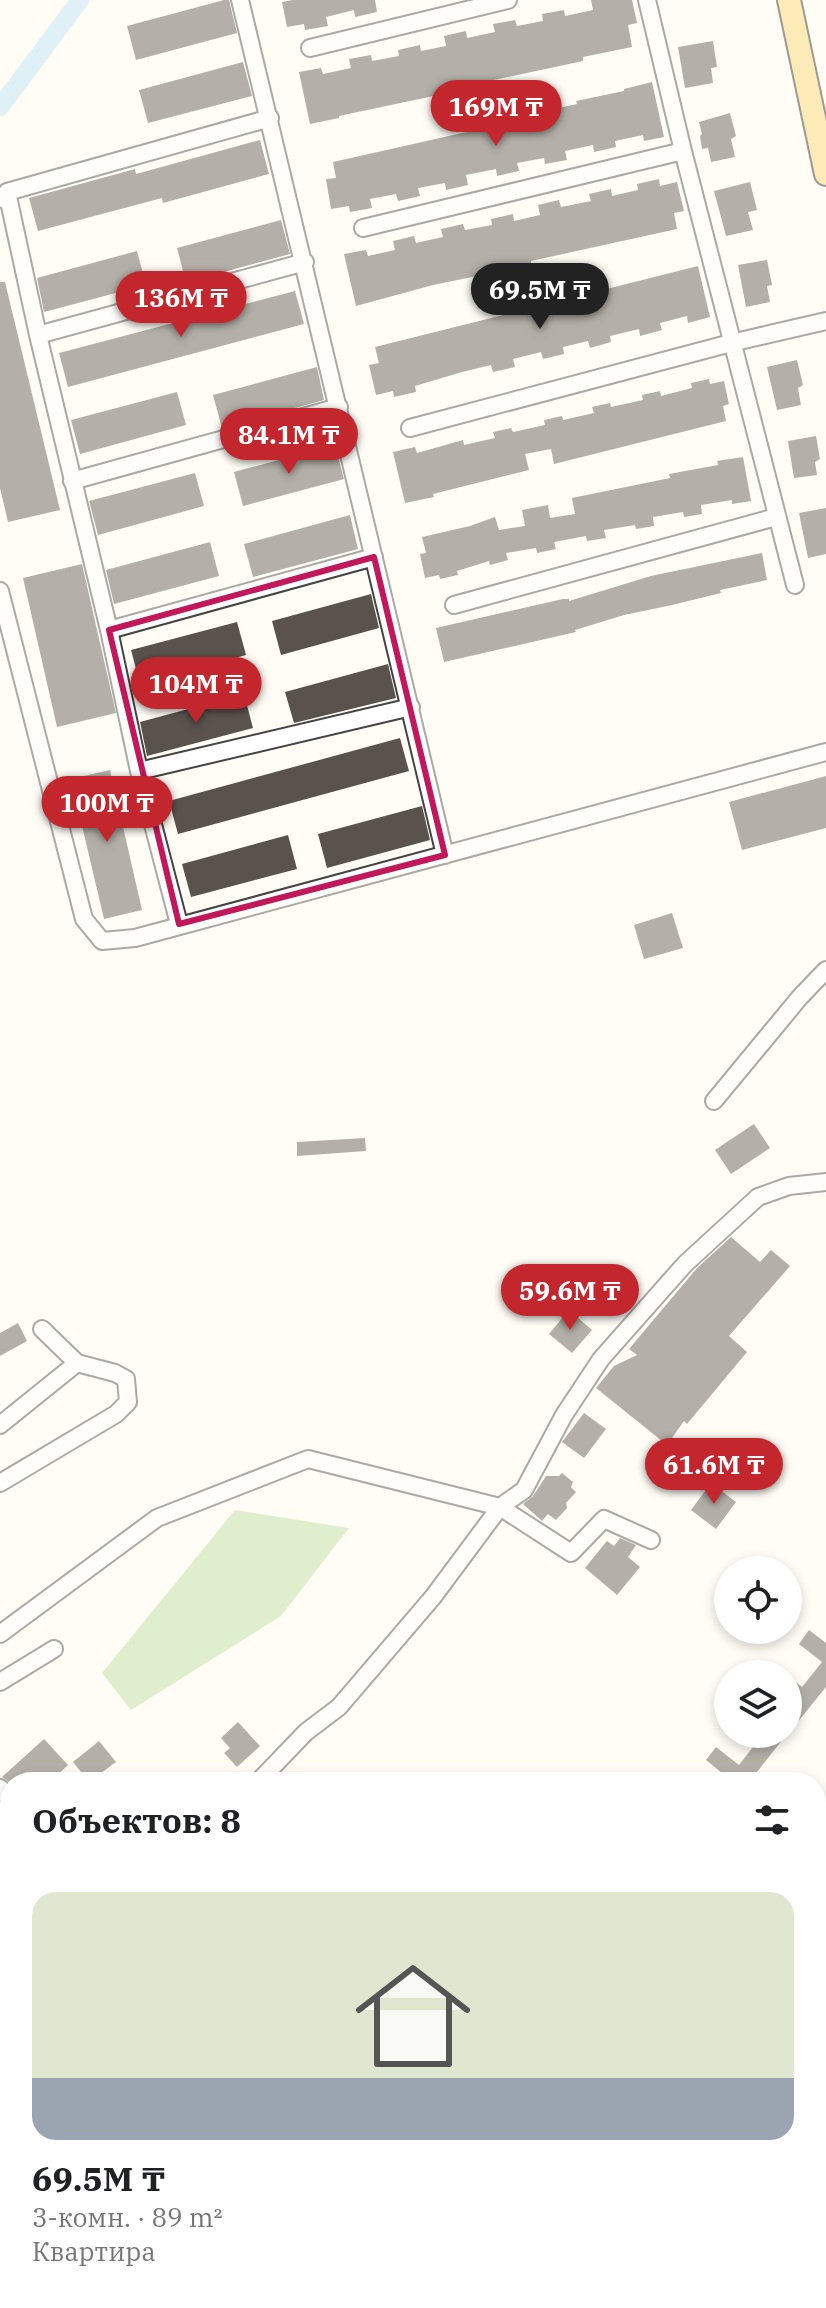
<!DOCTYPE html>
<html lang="ru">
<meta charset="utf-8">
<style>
body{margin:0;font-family:"IBM Plex Serif",serif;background:#f2f2f2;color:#202124;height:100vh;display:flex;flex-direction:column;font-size:30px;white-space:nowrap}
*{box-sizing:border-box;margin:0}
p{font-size:26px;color:#757577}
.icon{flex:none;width:44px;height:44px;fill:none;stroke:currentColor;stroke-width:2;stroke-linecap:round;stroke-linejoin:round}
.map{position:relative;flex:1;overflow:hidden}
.details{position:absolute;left:0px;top:1772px;width:826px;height:536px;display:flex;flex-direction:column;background:#fff;border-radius:32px 32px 0 0;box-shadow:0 4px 12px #0003}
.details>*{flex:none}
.tools{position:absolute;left:714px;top:1556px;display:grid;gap:16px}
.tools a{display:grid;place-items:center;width:88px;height:88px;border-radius:50%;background:#fff;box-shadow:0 4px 12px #0003;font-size:40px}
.price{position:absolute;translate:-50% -68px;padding:0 18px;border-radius:28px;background:#c4262e;color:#fff;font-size:26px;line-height:52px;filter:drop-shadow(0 2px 4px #0008)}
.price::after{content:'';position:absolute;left:50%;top:48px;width:24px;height:18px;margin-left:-12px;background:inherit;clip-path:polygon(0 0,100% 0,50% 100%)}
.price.selected{background:#222;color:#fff}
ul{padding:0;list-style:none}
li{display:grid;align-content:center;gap:16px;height:424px;padding:0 32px}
li span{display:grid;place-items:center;height:248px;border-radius:24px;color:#555}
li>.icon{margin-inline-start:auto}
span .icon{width:144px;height:144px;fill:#fffc;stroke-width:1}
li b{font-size:34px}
h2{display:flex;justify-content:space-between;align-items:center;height:96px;padding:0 32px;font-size:34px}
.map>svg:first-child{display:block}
</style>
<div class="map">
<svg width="826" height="2308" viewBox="0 0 826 2308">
<rect width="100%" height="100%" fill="#fffdf5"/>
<path fill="#b9dc9c" d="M 235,1510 L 349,1528 L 281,1616 L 131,1710 L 102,1673 Z"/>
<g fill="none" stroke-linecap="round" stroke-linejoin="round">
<path stroke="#b9e0f7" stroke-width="18" d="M 0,107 L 80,0"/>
</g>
<path fill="#5a524d" d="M 224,0 L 229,0 L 237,33 L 136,60 L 127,26 Z
M 293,0 L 375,0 L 377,12 L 355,17 L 354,10 L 326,17 L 328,26 L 305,30 L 304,24 L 287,27 L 282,2 Z
M 591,0 L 632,0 L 637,23 L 628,25 L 632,47 L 583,57 L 583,61 L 437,92 L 438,95 L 339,116 L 339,118 L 310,124 L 299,72 L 321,68 L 323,74 L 351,68 L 349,59 L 371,55 L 372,61 L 399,56 L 398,50 L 420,45 L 421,51 L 446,46 L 444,36 L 466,31 L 467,38 L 495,32 L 493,24 L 515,20 L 517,26 L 543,21 L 542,14 L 564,10 L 565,16 L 593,10 Z
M 713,41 L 717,67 L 711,68 L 713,83 L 685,88 L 678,47 Z
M 243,62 L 252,96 L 148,123 L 139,90 Z
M 652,82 L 664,137 L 644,141 L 643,135 L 615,141 L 616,147 L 594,152 L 593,145 L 565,151 L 567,160 L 545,164 L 544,158 L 517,163 L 519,171 L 497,176 L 496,169 L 466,175 L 468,185 L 446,190 L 445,183 L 418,188 L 420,196 L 398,201 L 396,194 L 370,199 L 372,208 L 350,212 L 349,206 L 331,209 L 326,179 L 336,178 L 333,162 L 480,129 L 479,125 L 577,104 L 576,101 L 624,91 L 624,89 Z
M 730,113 L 736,136 L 731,139 L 735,157 L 711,162 L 708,148 L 702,149 L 700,136 L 702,134 L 699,122 Z
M 260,140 L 269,174 L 163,203 L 162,198 L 38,231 L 29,198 L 135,169 L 136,174 Z
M 659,179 L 660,186 L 677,182 L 684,211 L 674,213 L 677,229 L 531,261 L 531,265 L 433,285 L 356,306 L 344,254 L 366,250 L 368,256 L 395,250 L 393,241 L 414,236 L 416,243 L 443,237 L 441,229 L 463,224 L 465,230 L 492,225 L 491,219 L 513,214 L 514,221 L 540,215 L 538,205 L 559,200 L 561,207 L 591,201 L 589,194 L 611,189 L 612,196 L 638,190 L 637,184 Z
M 750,182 L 757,210 L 748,212 L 753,230 L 726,236 L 714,191 Z
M 281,220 L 290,254 L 186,282 L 177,248 Z
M 137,251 L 146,285 L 44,312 L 37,278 Z
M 767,260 L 772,285 L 767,286 L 770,302 L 746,307 L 738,265 Z
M 698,266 L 710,317 L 688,323 L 687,316 L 660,323 L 662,330 L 640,336 L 639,329 L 610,336 L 611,342 L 590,348 L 588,341 L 563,347 L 564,354 L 543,359 L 541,352 L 513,359 L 515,367 L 493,372 L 491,365 L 462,372 L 415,386 L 416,392 L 394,397 L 393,391 L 376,395 L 369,365 L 379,363 L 375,347 Z
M 0,282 L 5,282 L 60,510 L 8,522 L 0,488 Z
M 295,291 L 304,324 L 68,387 L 59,353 Z
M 797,360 L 803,385 L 798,388 L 801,405 L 777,410 L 767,367 Z
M 317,367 L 324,400 L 222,428 L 213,395 Z
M 709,379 L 710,384 L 724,381 L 729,404 L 723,406 L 726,421 L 554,464 L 551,449 L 525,454 L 529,470 L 433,494 L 434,497 L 405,503 L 393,452 L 415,447 L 417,453 L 463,440 L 464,445 L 495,438 L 493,432 L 511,428 L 513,432 L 545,425 L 544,420 L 562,416 L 563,420 L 594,413 L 592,407 L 610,403 L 611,407 L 643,400 L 642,395 L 660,391 L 661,396 L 692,388 L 691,383 Z
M 177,392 L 186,425 L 80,454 L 71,420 Z
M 816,436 L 820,459 L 815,462 L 817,475 L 794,478 L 788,441 Z
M 335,445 L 344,479 L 243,506 L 234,472 Z
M 743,457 L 751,501 L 732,504 L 732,500 L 701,505 L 702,514 L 684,517 L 683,512 L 653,517 L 654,526 L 636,529 L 635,525 L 604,530 L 606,538 L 587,541 L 586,536 L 554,542 L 556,549 L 537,553 L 536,548 L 506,553 L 508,560 L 490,565 L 489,561 L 457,571 L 458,575 L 440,579 L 439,575 L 425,578 L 420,554 L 426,553 L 422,537 L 470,526 L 495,517 L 499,530 L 525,526 L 522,510 L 548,505 L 550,518 L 575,514 L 572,498 L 670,478 L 669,474 L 718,465 L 717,461 Z
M 195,473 L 204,506 L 98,535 L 89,501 Z
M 826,508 L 826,554 L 808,558 L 799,513 Z
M 350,515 L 358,549 L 253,577 L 244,544 Z
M 210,542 L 219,576 L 114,604 L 106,570 Z
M 762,553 L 767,580 L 720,590 L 721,593 L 672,605 L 624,615 L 575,630 L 576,632 L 444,662 L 436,628 L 563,599 L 569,599 L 569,601 L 651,576 Z
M 82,564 L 116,713 L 57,727 L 23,578 Z
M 371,594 L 379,628 L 281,655 L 272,621 Z
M 237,622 L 246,655 L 140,684 L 131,650 Z
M 388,664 L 396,698 L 294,723 L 285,692 Z
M 244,694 L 253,728 L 147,756 L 140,722 Z
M 400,738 L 409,771 L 178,834 L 169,801 Z
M 110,770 L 142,910 L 104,919 L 71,779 Z
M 826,776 L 826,828 L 742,850 L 729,802 Z
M 422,806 L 430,840 L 327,868 L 318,834 Z
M 288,835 L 297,869 L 191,897 L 182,864 Z
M 672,913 L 683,948 L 644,959 L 634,925 Z
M 754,1124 L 770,1148 L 731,1174 L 715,1150 Z
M 365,1138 L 366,1151 L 297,1156 L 297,1142 Z
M 731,1237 L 760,1262 L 771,1250 L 790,1266 L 729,1336 L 747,1352 L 687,1424 L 684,1421 L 667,1445 L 596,1388 L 614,1366 L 637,1355 L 629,1349 L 697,1268 Z
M 569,1310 L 592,1330 L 572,1353 L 549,1334 Z
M 18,1323 L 27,1341 L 0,1356 L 0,1333 Z
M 584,1413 L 606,1429 L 584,1458 L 562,1442 Z
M 562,1473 L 573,1482 L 571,1487 L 576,1492 L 566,1503 L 567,1508 L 556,1520 L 548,1514 L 542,1521 L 523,1504 L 533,1496 L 546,1476 L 559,1476 Z
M 711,1483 L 736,1502 L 716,1529 L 691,1510 Z
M 620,1538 L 636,1545 L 628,1557 L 640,1567 L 617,1595 L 585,1568 L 607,1541 L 614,1546 Z
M 809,1630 L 826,1643 L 826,1687 L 788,1734 L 788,1676 L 802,1687 L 822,1662 L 799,1644 Z
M 238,1722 L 260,1746 L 237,1767 L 224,1753 L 230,1748 L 221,1738 Z
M 763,1734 L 787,1734 L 749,1782 L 733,1782 L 706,1760 L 716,1747 L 739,1765 Z
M 44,1739 L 68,1765 L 50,1782 L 9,1782 L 2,1777 Z
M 99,1741 L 116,1762 L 89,1782 L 73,1762 Z"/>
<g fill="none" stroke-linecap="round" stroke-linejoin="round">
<defs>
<path id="minor" d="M 240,0 L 445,855
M 647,0 L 683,151 L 795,585
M 310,48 L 508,0
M 7,192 L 38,335 L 109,630 L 139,771 L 179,924
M 3,199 L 7,192 L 270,118
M 363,228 L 683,151
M 38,335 L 305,262
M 410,428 L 731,343 L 826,321
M 72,481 L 339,407
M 0,591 L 84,919 L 102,941 L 135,938 L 826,752
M 454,605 L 776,517
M 109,630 L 374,557
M 139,771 L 411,707
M 714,1101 L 800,997 L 826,970
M 42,1329 L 77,1363
M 0,1425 L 77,1363 L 115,1373 L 126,1379 L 128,1402 L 116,1414 L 0,1483
M 0,1634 L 157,1518 L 308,1459 L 500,1507 L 524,1490 L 564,1415 L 601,1359 L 685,1264 L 758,1197 L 789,1186 L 826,1182
M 0,1682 L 54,1649
M 258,1782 L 306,1732 L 339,1707 L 433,1597 L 500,1507 L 571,1553 L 604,1519 L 651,1540
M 0,1788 L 10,1799
M 0,1971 L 10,1958
M 816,2131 L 826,2118
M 660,2298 L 677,2308
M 187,2308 L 196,2298"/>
<path id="major" d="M 789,0 L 826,174"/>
</defs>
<use href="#minor" stroke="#444" stroke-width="20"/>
<use href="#major" stroke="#222" stroke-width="26"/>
<use href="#minor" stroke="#fff" stroke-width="16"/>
<use href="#major" stroke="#f9d66b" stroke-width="22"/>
</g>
<path d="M0 0H826V2308H0ZM 374,557 L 445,855 L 179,924 L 109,630 Z" fill="#fffdf5" fill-opacity=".55" fill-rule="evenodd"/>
<path fill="none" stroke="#c2185b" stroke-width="6" stroke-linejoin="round" d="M 374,557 L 445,855 L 179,924 L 109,630 Z"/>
</svg>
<div class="tools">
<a><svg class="icon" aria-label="locate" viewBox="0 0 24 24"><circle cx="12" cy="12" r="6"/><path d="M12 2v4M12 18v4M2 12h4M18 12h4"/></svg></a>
<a><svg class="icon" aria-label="layers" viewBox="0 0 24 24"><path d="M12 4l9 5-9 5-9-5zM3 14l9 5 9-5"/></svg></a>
</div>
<b class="price" style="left:496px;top:148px">169M ₸</b>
<b class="price selected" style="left:540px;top:331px">69.5M ₸</b>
<b class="price" style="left:181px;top:339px">136M ₸</b>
<b class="price" style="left:289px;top:476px">84.1M ₸</b>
<b class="price" style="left:196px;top:725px">104M ₸</b>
<b class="price" style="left:107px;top:844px">100M ₸</b>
<b class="price" style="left:570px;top:1332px">59.6M ₸</b>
<b class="price" style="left:714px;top:1506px">61.6M ₸</b>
<section class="details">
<h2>Объектов: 8<svg class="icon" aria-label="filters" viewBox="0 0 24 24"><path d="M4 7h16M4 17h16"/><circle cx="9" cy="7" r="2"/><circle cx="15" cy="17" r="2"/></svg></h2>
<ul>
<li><span style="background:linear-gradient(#dfe7d0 75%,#9aa5b1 0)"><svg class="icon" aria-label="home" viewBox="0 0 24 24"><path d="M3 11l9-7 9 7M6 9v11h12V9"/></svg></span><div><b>69.5M ₸</b><p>3-комн. · 89 m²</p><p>Квартира</p></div></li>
</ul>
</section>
</div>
